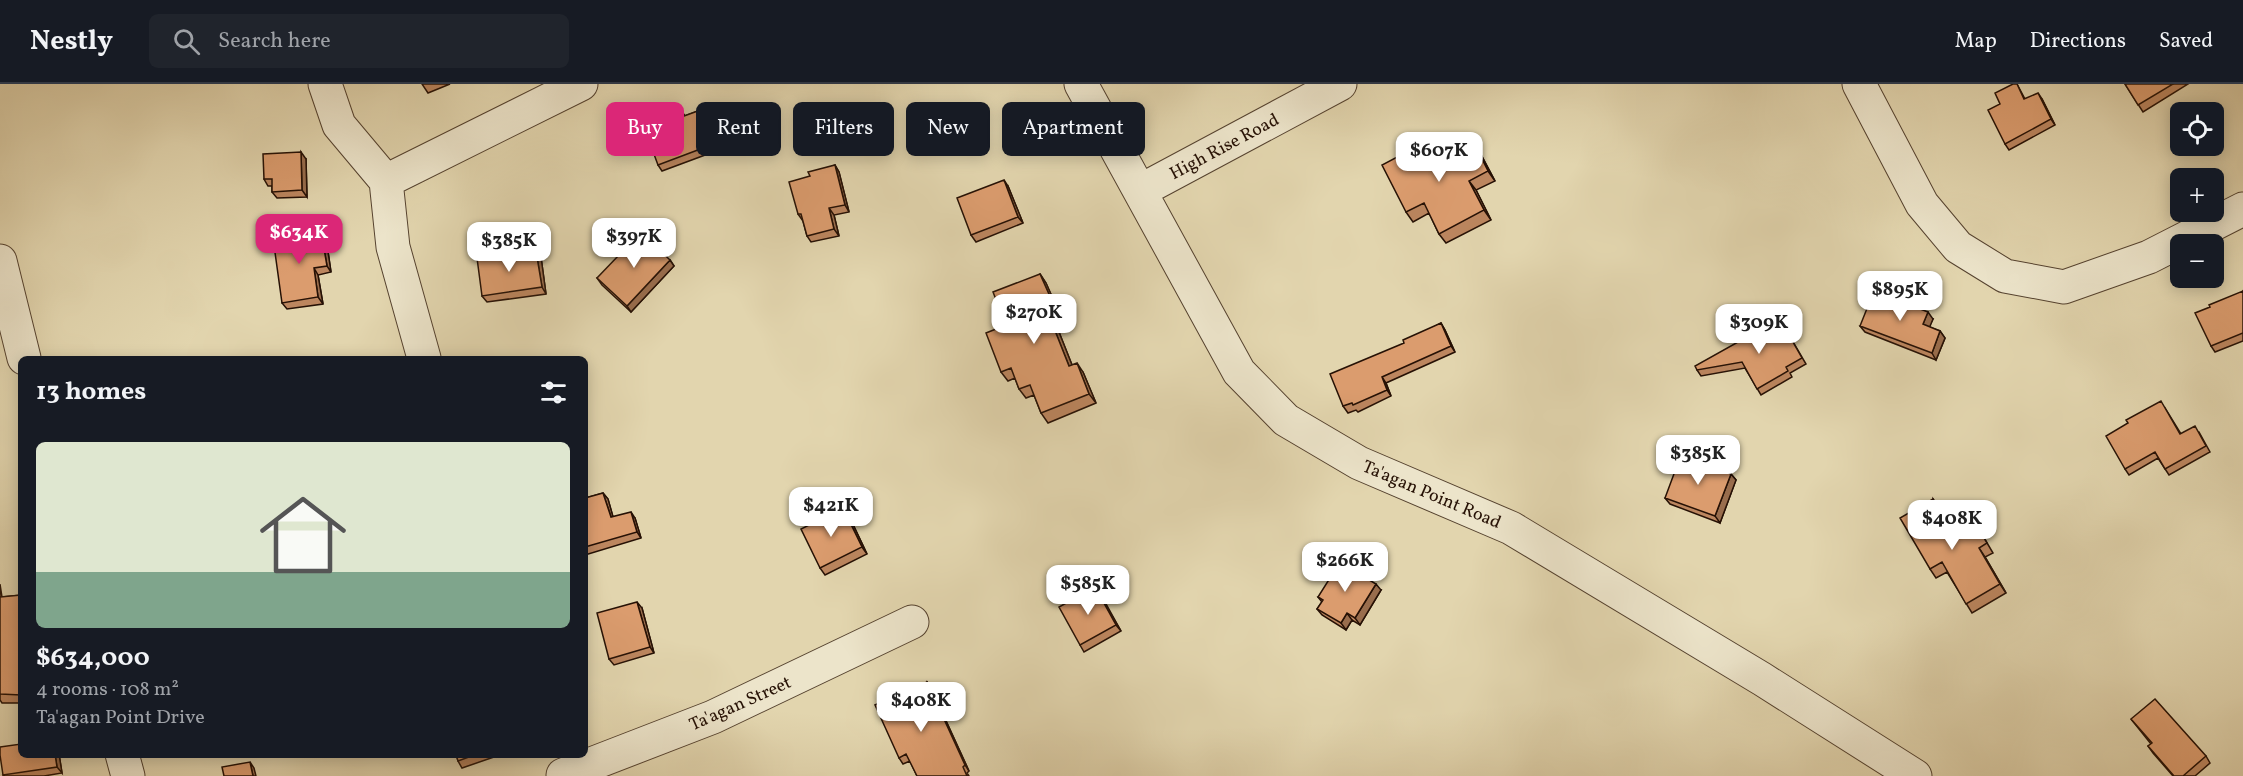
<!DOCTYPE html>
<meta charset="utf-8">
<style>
body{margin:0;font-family:Vollkorn,serif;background:#20242c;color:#f1f3f6;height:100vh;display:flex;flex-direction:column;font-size:22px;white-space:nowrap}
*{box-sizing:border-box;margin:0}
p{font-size:20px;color:#9ea1a6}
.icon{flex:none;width:33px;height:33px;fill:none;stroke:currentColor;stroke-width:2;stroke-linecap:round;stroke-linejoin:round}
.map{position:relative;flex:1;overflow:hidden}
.side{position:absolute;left:18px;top:272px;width:570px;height:402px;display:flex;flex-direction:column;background:#171b24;border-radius:9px;box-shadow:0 3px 15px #0003}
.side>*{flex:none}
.top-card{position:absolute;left:606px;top:18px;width:570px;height:54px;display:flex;gap:12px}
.tools{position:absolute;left:2170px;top:18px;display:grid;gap:12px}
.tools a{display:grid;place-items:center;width:54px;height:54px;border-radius:9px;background:#171b24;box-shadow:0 3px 15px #0003;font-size:30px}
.price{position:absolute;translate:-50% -51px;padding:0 14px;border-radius:12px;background:#fff;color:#222;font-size:20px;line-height:39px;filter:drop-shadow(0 2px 3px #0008)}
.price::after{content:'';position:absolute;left:50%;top:36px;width:18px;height:14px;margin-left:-9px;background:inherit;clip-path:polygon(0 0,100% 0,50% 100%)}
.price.on{background:#db2777;color:#fff}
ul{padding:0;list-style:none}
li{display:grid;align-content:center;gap:12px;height:318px;padding:0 18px}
li span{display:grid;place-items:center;height:186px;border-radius:9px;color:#555}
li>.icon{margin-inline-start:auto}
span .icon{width:108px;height:108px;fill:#fffc;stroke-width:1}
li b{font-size:26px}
h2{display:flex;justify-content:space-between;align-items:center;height:72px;padding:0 18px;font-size:26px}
.pill{padding:0 21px;border-radius:9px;background:#171b24;box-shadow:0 3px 15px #0003;font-size:21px;line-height:54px}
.pill.on{background:#db2777;color:#fff}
header{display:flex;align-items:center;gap:36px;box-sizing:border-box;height:84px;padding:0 30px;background:#171b24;border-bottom:2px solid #363941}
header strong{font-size:28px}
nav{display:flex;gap:33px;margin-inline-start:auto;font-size:21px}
.search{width:420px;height:54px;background:#20242c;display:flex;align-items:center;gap:15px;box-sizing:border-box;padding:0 21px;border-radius:9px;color:#9ea1a6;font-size:22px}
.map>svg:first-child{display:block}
</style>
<header>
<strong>Nestly</strong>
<div class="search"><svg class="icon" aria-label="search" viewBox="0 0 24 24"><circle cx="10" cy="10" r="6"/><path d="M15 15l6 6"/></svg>Search here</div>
<nav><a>Map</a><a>Directions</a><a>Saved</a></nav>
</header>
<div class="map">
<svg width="2243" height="692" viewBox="0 0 2243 692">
<rect width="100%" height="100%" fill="#e2d5ae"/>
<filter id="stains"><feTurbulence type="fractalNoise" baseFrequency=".00333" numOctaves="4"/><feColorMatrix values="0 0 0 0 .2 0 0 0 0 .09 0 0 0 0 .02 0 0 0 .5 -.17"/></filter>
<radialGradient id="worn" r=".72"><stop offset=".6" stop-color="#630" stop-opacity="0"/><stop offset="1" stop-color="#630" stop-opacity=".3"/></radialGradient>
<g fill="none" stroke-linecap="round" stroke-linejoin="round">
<defs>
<path id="minor" d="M 325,0 L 339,41 L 386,97 L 393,163 L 424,274
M 1081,0 L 1239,288 L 1286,336 L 1359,379 L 1511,444 L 1762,595 L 1915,692
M 1859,0 L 1922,120 L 1958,163 L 2005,192 L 2064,203 L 2149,173 L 2243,125
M 386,97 L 581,0
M 1140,107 L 1340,0
M 0,177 L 24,274
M 122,670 L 128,692
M 563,691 L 713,633 L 912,538"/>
</defs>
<use href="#minor" stroke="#55422f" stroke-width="35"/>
<use href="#minor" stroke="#ece4ca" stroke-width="33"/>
</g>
<path fill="#bc865f" stroke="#261105" stroke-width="1.5" d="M 422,0 L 450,0 L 428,9 Z
M 2017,0 L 2025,15 L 2042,15 L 2055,41 L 2009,66 L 2005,60 L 2000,20 Z
M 2125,0 L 2188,0 L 2143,28 Z
M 706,24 L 711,30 L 724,64 L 662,87 L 658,81 L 661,40 L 683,29 L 685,32 Z
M 1471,53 L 1477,63 L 1495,97 L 1476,106 L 1491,136 L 1446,159 L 1439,150 L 1429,129 L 1413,138 L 1406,128 L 1418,62 L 1427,76 Z
M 306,75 L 307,113 L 277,114 L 272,108 L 272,102 L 268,102 L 264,95 Z
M 835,81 L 839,88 L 849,128 L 834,131 L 839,152 L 811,158 L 807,152 L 803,137 L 798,130 L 810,92 Z
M 1008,102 L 1023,139 L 976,158 L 971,151 Z
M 321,147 L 326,154 L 331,188 L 318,191 L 323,220 L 287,225 L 282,219 Z
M 536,167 L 541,173 L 546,210 L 487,218 L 482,212 Z
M 670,176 L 674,182 L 631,228 L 602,201 L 597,194 Z
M 1040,190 L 1046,199 L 1062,235 L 1055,238 L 1072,281 L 1083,288 L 1096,319 L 1048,339 L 1041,329 L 1034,311 L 1026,314 L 1019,305 L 1015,294 L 1008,297 L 1001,288 L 1006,241 Z
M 2243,207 L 2243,257 L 2215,268 L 2211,262 Z
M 1933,235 L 1929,243 L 1940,247 L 1945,254 L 1936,276 L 1865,248 L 1860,242 Z
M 1441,239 L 1445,246 L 1455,268 L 1386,299 L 1391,312 L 1358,328 L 1356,326 L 1348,329 L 1343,322 L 1404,259 Z
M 1782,239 L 1806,280 L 1790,289 L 1792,293 L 1761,311 L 1745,284 L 1701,292 L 1697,286 Z
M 2165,324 L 2181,350 L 2199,348 L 2210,368 L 2169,391 L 2158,374 L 2129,391 L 2125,385 Z
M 1731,390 L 1736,396 L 1720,439 L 1670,420 L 1665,414 Z
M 603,409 L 608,415 L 613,433 L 635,434 L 641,454 L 585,471 L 585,414 Z
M 1933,415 L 1955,452 L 1976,440 L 1993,469 L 1985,473 L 2006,509 L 1972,529 L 1947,488 L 1936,494 L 1930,485 Z
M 843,424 L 848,430 L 867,470 L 825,491 L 820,484 Z
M 0,500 L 2,513 L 21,511 L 21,619 L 2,619 L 0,616 Z
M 1095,503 L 1121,547 L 1084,568 L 1080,561 Z
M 1381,506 L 1360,541 L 1352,536 L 1346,546 L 1322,531 L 1317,525 L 1322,518 L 1318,513 Z
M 642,524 L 654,569 L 614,581 L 609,575 Z
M 927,598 L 931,604 L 969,687 L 967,689 L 969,692 L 917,692 L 910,677 L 903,680 L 899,674 Z
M 2131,635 L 2206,672 L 2210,679 L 2195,692 L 2173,692 L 2153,669 L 2148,662 L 2151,660 Z
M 59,670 L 62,689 L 44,692 L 4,692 L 3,691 Z
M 456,670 L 493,670 L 494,673 L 462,684 L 458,677 Z"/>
<path fill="#996d4d" stroke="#261105" stroke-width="1.5" d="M 2038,9 L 2042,15 L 2055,41 L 2051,35 Z
M 706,24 L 711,30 L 724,64 L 719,58 Z
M 1471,53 L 1477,63 L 1495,97 L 1488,87 Z
M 301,68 L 306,75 L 307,113 L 302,106 Z
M 835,81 L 839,88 L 849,128 L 845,121 Z
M 1004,96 L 1008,102 L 1023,139 L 1018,133 Z
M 1469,97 L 1476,106 L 1491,136 L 1484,126 Z
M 829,124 L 834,131 L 839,152 L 834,145 Z
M 321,147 L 326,154 L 331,188 L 327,182 Z
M 536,167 L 541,173 L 546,210 L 542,203 Z
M 670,176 L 674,182 L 631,228 L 627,222 Z
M 314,184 L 318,191 L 323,220 L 318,213 Z
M 1040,190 L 1046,199 L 1062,235 L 1056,226 Z
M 1928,228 L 1933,235 L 1928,247 L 1923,240 Z
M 1048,229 L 1055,238 L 1076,291 L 1069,282 Z
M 1441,239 L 1445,246 L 1455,268 L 1451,262 Z
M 1940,247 L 1945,254 L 1936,276 L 1932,269 Z
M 1077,279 L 1083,288 L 1096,319 L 1089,310 Z
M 1382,293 L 1386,299 L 1391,312 L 1387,306 Z
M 1731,390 L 1736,396 L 1720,439 L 1715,432 Z
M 603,409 L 608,415 L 615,440 L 611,433 Z
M 1933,415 L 1939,424 L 1961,461 L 1954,452 Z
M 843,424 L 848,430 L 867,470 L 862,463 Z
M 631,428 L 635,434 L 641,454 L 637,448 Z
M 1979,464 L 1985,473 L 2006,509 L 2000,500 Z
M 1376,500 L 1381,506 L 1360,541 L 1355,534 Z
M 1095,503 L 1100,509 L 1121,547 L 1116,541 Z
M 637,518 L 642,524 L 654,569 L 650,563 Z
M 1347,529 L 1352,536 L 1346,546 L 1341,539 Z
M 927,598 L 931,604 L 969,687 L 965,681 Z
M 55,670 L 59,670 L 62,689 L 57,683 Z
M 250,678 L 254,684 L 256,692 L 253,692 Z"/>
<path fill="#db9c6e" stroke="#261105" stroke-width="1.5" d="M 2013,0 L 2017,0 L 2024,15 L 2038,9 L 2051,35 L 2005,60 L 1988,26 L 2000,20 L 1995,9 Z
M 2125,0 L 2173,0 L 2138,21 Z
M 706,24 L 719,58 L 658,81 L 645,46 L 661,40 L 660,37 L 683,29 L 684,32 Z
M 1471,53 L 1488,87 L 1469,97 L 1484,126 L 1439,150 L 1424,119 L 1406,128 L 1382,81 L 1418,62 L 1426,77 Z
M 301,68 L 302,106 L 272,108 L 272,95 L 264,95 L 263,70 Z
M 835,81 L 845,121 L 829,124 L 834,145 L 807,152 L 801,130 L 798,130 L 789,98 L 810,92 L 808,88 Z
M 1004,96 L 1018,133 L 971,151 L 957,114 Z
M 321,147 L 327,182 L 314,184 L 318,213 L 282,219 L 273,154 Z
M 641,148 L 670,176 L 627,222 L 597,194 Z
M 536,167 L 542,203 L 482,212 L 477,174 Z
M 1040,190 L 1056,226 L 1048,229 L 1069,282 L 1077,279 L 1089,310 L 1041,329 L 1030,301 L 1019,305 L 1011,284 L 1001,288 L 986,249 L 1006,241 L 993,208 Z
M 1874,207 L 1928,228 L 1923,240 L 1940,247 L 1932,269 L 1860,242 Z
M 2243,207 L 2243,249 L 2211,262 L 2195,229 L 2210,223 L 2209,221 Z
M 1441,239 L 1451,262 L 1382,293 L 1387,306 L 1353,321 L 1352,319 L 1343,322 L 1330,290 L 1404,259 L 1403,256 Z
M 1782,239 L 1802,274 L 1786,283 L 1788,287 L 1757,305 L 1742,278 L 1697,286 L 1695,282 L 1763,244 L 1766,248 Z
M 2161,317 L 2180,350 L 2195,342 L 2206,362 L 2165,385 L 2155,368 L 2125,385 L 2106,352 L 2128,339 L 2126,336 Z
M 1681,371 L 1731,390 L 1715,432 L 1665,414 Z
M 603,409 L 611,433 L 631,428 L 637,448 L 585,463 L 585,414 Z
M 1933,415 L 1954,452 L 1976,440 L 1987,459 L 1979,464 L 2000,500 L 1966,520 L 1942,478 L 1930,485 L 1900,434 Z
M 843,424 L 862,463 L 820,484 L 801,445 Z
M 1340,478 L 1376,500 L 1355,534 L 1347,529 L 1341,539 L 1317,525 L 1323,516 L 1318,513 Z
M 1095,503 L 1116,541 L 1080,561 L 1059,523 Z
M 21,511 L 21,611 L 0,610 L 0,513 Z
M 637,518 L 650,563 L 609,575 L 597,529 Z
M 927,598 L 965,681 L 963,683 L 967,692 L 917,692 L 906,670 L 899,674 L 875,621 Z
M 2155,615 L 2206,672 L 2183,692 L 2174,692 L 2148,662 L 2152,659 L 2131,635 Z
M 21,660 L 21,670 L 55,670 L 57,683 L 3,691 L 0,671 L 0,663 Z
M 456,670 L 477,670 L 458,677 Z
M 250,678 L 253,692 L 224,692 L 222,683 Z"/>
<g text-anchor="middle" stroke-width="5" stroke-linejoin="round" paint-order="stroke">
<g font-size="18" fill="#261105" stroke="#ece4ca">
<text transform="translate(1224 62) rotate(-28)" y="6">High Rise Road</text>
<text transform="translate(1432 410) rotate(23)" y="6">Ta'agan Point Road</text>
<text transform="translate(740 619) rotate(-24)" y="6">Ta'agan Street</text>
</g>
</g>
<rect width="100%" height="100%" filter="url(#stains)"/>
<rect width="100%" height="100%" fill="url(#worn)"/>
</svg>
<div class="tools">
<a><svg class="icon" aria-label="locate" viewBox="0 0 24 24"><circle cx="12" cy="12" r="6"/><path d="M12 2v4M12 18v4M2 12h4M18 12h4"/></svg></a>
<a>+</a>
<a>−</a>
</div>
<b class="price" style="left:1439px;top:99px">$607K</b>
<b class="price on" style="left:299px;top:181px">$634K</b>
<b class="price" style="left:634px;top:185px">$397K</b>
<b class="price" style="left:509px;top:189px">$385K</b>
<b class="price" style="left:1900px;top:238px">$895K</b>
<b class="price" style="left:1034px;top:261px">$270K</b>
<b class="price" style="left:1759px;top:271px">$309K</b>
<b class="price" style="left:1698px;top:402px">$385K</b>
<b class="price" style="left:831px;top:454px">$421K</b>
<b class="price" style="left:1952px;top:467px">$408K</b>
<b class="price" style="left:1345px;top:509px">$266K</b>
<b class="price" style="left:1088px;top:532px">$585K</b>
<b class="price" style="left:921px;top:649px">$408K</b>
<div class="top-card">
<a class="pill on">Buy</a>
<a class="pill">Rent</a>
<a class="pill">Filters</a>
<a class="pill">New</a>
<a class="pill">Apartment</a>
</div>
<section class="side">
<h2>13 homes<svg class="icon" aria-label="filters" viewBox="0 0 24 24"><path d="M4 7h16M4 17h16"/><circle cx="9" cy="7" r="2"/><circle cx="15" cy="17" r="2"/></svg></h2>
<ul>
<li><span style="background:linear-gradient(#dfe7d0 70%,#7fa58c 0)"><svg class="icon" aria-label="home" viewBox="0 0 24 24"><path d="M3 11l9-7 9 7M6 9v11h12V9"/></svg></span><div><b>$634,000</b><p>4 rooms · 108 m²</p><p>Ta'agan Point Drive</p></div></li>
</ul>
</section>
</div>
